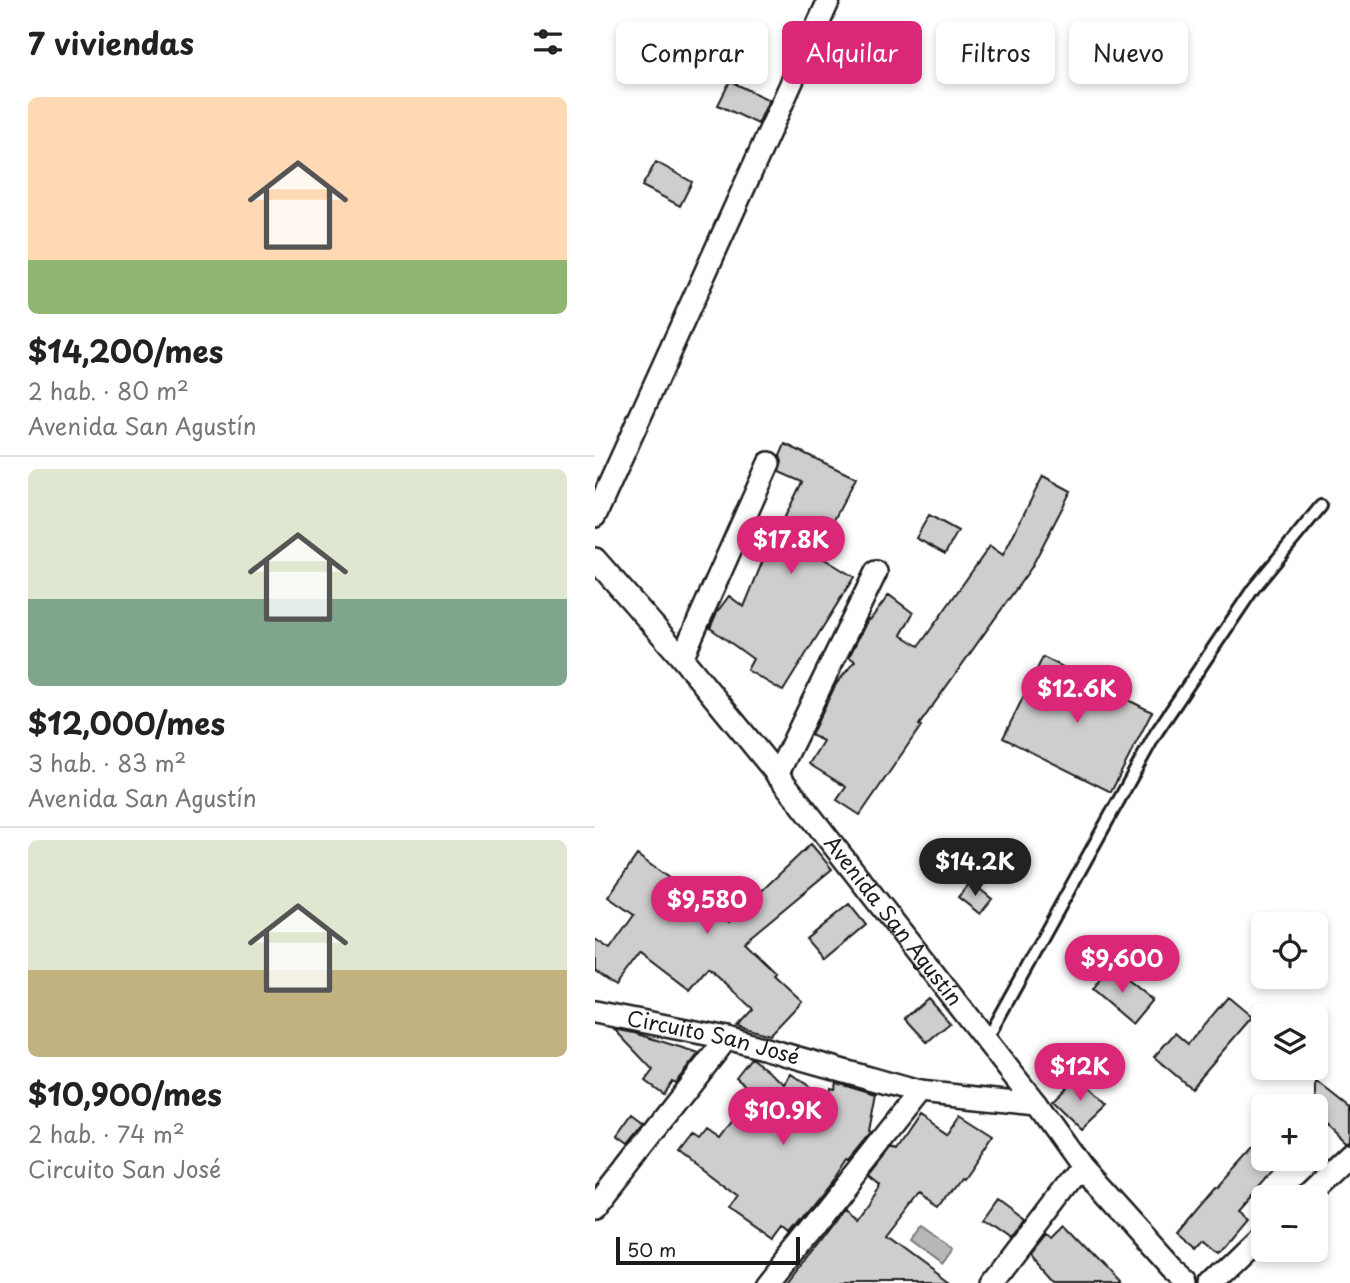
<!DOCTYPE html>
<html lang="es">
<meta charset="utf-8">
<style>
body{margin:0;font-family:"Playpen Sans",sans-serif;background:#f2f2f2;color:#222;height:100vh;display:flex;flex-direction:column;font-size:26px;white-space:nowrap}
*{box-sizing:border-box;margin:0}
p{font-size:23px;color:#767676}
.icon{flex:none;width:38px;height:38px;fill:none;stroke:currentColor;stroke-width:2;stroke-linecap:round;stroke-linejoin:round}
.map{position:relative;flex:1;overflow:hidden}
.details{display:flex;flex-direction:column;background:#fff;width:595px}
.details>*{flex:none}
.banner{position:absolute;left:21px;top:21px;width:628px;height:63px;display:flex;gap:14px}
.controls{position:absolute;left:656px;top:912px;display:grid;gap:14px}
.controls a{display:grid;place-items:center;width:77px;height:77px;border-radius:10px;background:#fff;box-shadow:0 4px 10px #0003;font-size:35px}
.scale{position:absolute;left:21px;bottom:18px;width:184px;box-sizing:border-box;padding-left:7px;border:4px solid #1c1c1c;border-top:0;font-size:19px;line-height:24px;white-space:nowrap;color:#1c1c1c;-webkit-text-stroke:5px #fff;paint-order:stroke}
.price{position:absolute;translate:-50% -60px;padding:0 16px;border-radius:24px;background:#db2777;color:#fff;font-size:23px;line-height:46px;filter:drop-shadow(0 2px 4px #0008)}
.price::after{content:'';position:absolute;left:50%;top:42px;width:21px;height:16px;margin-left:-10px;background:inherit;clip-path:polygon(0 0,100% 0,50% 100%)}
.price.current{background:#222;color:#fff}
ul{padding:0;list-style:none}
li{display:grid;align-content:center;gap:14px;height:371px;padding:0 28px}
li+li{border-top:2px solid #e0e0e0}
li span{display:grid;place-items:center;height:217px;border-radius:10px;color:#555}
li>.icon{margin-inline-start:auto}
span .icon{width:126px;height:126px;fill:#fffc;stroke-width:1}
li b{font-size:30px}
h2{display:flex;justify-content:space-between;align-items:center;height:84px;padding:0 28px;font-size:30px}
.chip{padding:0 24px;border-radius:10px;background:#fff;box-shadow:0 4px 10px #0003;font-size:24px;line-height:63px}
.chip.current{background:#db2777;color:#fff}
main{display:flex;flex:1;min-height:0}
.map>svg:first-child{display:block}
</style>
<main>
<section class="details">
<h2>7 viviendas<svg class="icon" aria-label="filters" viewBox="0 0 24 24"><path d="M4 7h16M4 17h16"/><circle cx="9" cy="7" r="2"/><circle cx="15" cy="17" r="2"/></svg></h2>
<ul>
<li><span style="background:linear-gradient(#ffd9b3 75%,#8fb573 0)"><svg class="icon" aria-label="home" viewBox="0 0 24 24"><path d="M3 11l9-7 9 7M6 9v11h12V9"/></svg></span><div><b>$14,200/mes</b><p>2 hab. · 80 m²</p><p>Avenida San Agustín</p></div></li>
<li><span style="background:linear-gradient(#dfe7d0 60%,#7fa58c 0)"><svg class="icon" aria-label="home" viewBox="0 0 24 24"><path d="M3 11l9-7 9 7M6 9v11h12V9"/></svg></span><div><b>$12,000/mes</b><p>3 hab. · 83 m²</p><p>Avenida San Agustín</p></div></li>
<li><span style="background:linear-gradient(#dfe7d0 60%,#c2b280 0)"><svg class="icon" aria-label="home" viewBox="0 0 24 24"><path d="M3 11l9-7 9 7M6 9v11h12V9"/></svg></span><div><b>$10,900/mes</b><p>2 hab. · 74 m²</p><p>Circuito San José</p></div></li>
</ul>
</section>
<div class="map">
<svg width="755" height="1283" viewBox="0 0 755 1283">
<rect width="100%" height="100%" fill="#fff"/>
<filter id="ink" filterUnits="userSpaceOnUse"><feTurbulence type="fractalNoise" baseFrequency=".0143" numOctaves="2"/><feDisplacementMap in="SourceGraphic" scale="14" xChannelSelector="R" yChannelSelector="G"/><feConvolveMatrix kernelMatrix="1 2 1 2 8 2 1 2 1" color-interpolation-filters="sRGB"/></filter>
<g filter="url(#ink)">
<path fill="#b8b8b8" stroke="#7a7a7a" stroke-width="2" d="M 328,1226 L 359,1248 L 347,1264 L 316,1241 Z"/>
<path fill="#cecece" stroke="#1c1c1c" stroke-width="2" d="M 135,81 L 174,100 L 163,124 L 123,105 Z
M 61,162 L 97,182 L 85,206 L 47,186 Z
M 190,444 L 261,478 L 221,554 L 259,577 L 188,691 L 152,670 L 158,659 L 115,628 L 122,612 L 134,596 L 149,607 L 173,548 L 157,539 L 169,518 L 185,527 L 207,482 L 184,472 L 187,462 L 185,456 Z
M 448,476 L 476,491 L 436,568 L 324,725 L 326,726 L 265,815 L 242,800 L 251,787 L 214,764 L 228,741 L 216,735 L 241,684 L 260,661 L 254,657 L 273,619 L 275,620 L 294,595 L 318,613 L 306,635 L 324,646 L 395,546 L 408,555 Z
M 334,515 L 363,531 L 350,554 L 321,538 Z
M 448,657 L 557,712 L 516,792 L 408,738 Z
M 216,844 L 237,869 L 149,942 L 181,973 L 179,975 L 207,1001 L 175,1035 L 142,1026 L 158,1009 L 113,968 L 95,990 L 45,952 L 20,985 L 0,971 L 0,939 L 15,949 L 39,915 L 13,897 L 42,855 L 134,922 Z
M 376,882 L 397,899 L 385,914 L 363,897 Z
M 254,904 L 271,925 L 229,960 L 211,939 Z
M 515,966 L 557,1000 L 537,1024 L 497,990 Z
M 633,997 L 657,1017 L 596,1088 L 559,1057 L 580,1033 L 593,1044 Z
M 333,998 L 355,1023 L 332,1042 L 310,1018 Z
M 19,1029 L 39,1033 L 104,1053 L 80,1083 L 77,1081 L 68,1094 L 50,1081 L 58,1070 Z
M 156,1058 L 190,1084 L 196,1074 L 233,1099 L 235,1088 L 239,1089 L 241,1082 L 281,1094 L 274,1131 L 276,1132 L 253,1160 L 251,1159 L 236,1182 L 194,1235 L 187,1229 L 178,1241 L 134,1210 L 143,1197 L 85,1153 L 98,1136 L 104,1140 L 112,1130 L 125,1139 L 159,1092 L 141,1077 Z
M 483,1076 L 513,1105 L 487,1130 L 457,1101 Z
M 721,1081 L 755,1108 L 755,1141 L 750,1142 L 721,1114 Z
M 37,1114 L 49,1123 L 33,1143 L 22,1135 Z
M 365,1114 L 398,1135 L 368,1179 L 366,1178 L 346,1206 L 326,1193 L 292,1237 L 354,1283 L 192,1283 L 249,1208 L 262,1217 L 285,1185 L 274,1176 L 296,1148 L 301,1151 L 324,1117 L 351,1135 Z
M 668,1137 L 668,1158 L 689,1158 L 641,1212 L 651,1220 L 624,1252 L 610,1240 L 602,1249 L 582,1232 L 621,1186 L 623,1187 Z
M 403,1199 L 430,1219 L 415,1239 L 388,1220 Z
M 470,1226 L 525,1283 L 462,1283 L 436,1254 L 452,1234 L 458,1238 Z"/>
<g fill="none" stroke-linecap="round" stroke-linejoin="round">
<defs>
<path id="service" d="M 390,1042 L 561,733 L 658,589 L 726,506"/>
<g id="minor">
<path d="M 0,516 L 234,0"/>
<path id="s1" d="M 0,559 L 87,658 L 199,795 L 441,1104 L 486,1167 L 578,1269 L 594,1283"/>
<path d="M 87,658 L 174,463"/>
<path d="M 182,775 L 281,572"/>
<path id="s2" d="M 0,1012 L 132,1038 L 324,1092 L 441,1104"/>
<path d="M 710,1197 L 755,1154"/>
<path d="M 0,1207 L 132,1038"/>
<path d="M 173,1283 L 324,1092"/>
<path d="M 398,1283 L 486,1167"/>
<path d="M 619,1283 L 668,1236"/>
</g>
</defs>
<use href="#service" stroke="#1c1c1c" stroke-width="16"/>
<use href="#minor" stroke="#1c1c1c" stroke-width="26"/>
<use href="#service" stroke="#fff" stroke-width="10"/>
<use href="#minor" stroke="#fff" stroke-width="21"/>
</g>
</g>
<g text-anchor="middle" stroke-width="7" stroke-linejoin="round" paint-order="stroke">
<g font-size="21" fill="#1c1c1c" stroke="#fff">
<text dy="7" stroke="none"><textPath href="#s1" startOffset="469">Avenida San Agustín</textPath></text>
<text dy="7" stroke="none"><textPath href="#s2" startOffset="121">Circuito San José</textPath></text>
</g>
</g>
</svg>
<div class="controls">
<a><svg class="icon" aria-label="locate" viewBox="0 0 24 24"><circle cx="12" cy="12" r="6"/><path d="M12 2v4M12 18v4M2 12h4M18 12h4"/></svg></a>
<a><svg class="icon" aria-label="layers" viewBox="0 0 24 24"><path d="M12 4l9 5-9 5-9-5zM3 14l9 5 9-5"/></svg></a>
<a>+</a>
<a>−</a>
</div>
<div class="scale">50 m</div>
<b class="price" style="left:196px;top:576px">$17.8K</b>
<b class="price" style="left:482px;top:725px">$12.6K</b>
<b class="price current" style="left:380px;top:898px">$14.2K</b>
<b class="price" style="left:112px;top:936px">$9,580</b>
<b class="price" style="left:527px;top:995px">$9,600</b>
<b class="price" style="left:485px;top:1103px">$12K</b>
<b class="price" style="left:188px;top:1147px">$10.9K</b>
<div class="banner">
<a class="chip">Comprar</a>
<a class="chip current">Alquilar</a>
<a class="chip">Filtros</a>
<a class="chip">Nuevo</a>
</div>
</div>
</main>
